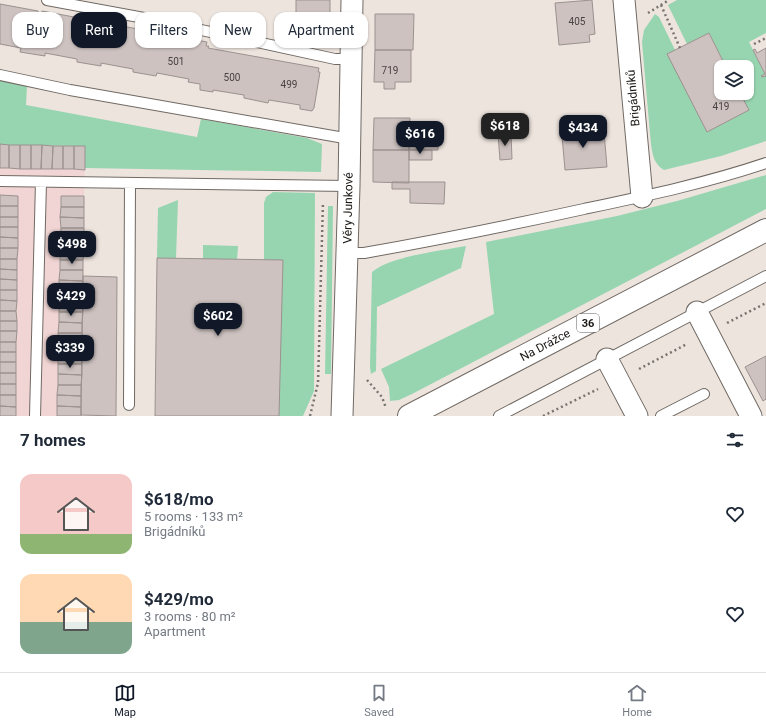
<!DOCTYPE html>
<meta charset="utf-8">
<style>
body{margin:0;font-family:Roboto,sans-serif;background:#f2f2f3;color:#1f2937;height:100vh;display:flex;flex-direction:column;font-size:15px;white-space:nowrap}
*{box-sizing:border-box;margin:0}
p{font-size:13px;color:#747a83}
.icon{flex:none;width:22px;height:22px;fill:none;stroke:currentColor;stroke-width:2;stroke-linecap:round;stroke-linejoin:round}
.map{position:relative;height:416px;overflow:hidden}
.panel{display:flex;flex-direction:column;background:#fff;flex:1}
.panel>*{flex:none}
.guide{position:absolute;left:12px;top:12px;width:400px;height:36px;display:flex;gap:8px}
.buttons{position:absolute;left:714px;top:60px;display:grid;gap:8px}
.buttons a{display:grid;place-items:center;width:40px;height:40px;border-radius:8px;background:#fff;box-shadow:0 1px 3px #0004;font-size:20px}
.price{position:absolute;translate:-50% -34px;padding:0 9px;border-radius:8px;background:#111827;color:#fff;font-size:13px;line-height:26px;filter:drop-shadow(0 1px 2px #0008)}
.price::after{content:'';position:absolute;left:50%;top:24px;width:12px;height:9px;margin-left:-6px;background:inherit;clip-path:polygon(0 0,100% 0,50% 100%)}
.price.on{background:#222;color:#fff}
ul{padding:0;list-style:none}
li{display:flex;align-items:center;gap:12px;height:100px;padding:0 20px}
li span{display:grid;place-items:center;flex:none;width:112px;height:80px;border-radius:12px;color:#555}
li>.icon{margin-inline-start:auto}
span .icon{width:48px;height:48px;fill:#fffc;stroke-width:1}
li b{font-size:17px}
h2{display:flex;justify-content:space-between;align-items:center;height:48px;padding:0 20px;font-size:17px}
.pill{padding:0 14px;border-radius:12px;background:#fff;box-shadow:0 1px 3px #0004;font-size:14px;line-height:36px}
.pill.on{background:#111827;color:#fff}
.tabs{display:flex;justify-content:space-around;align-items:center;height:56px;border-top:1px solid #e0e1e3;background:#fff;font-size:11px;color:#747a83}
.tabs a{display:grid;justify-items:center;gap:2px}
.tabs .on{color:#111827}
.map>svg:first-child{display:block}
</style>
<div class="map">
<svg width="766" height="416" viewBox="0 0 766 416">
<rect width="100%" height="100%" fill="#ede4de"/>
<path fill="#f0d5d4" d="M 0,145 L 85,146 L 81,416 L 0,416 Z"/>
<path fill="#97d5b0" d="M 677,0 L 766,0 L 766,33 L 749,42 L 765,74 L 762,76 L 766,76 L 766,141 L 721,156 L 664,170 C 654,164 653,156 651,145 L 642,42 L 644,30 L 655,14 L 659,17 L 675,50 L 707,132 L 749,110 L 740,93 L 747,93 L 747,67 L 726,67 L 709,33 L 687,44 L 668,5 Z
M 0,81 L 27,86 L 26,105 L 197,137 L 201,119 L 307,138 L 322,144 L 321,172 L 85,168 L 85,146 L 0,145 Z
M 766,175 L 766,209 L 412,394 L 399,400 L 390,401 L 389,387 L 381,369 L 494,314 L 486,242 L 617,216 L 677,201 Z
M 273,192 L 315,193 L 314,391 L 303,416 L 279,416 L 264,260 L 264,203 L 266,197 Z
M 178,200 L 176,258 L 157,258 L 158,208 Z
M 328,206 L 333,206 L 331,374 L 325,374 Z
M 203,245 L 238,246 L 237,260 L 203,259 Z
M 466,246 L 461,268 L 377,307 L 376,371 L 371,374 L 370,367 L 372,272 C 391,256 440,251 466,246 Z"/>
<path fill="#cdc2c0" stroke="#9b918f" d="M 296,0 L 330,0 L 330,22 L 296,21 Z
M 592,0 L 595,34 L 589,35 L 590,42 L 559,45 L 555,3 Z
M 0,4 L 38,11 L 38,15 L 41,15 L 42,11 L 207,42 L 206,46 L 209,46 L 208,48 L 319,68 L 318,72 L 320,72 L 314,108 L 312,111 L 300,109 L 300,105 L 269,100 L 268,103 L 244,98 L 244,95 L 213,90 L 213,92 L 200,90 L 200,84 L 188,82 L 189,79 L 157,73 L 156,76 L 133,72 L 133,69 L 101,63 L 101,66 L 77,62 L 77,59 L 45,53 L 45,56 L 20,52 L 21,48 L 0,44 Z
M 375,14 L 414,14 L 413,50 L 375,50 Z
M 709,33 L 726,67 L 721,67 L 721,93 L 740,93 L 749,110 L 707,132 L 667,54 Z
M 766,48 L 766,76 L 762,77 L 761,76 L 765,74 L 753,50 L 755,49 L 757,53 Z
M 375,50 L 411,50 L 411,82 L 395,82 L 395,89 L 384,89 L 384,82 L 374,82 Z
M 374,118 L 410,118 L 409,150 L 373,150 Z
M 577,124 L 578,134 L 604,132 L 607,167 L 565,170 L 562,136 L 564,136 L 564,125 Z
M 498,134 L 511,134 L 512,159 L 500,160 Z
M 420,141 L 438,142 L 438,150 L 409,150 L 409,145 L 420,145 Z
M 0,144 L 9,145 L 9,168 L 0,168 Z
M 9,145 L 20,145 L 20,169 L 9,168 Z
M 20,145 L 31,145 L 31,169 L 20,169 Z
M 31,145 L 42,145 L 41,169 L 31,169 Z
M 42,145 L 53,146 L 52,169 L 41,169 Z
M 53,146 L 63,146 L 63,169 L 52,169 Z
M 63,146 L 74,146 L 74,169 L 63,169 Z
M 74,146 L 85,146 L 85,170 L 74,169 Z
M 373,150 L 409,150 L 409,183 L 373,182 Z
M 409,150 L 432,150 L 432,160 L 409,160 Z
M 392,182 L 445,182 L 444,204 L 410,203 L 410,189 L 392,189 Z
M 0,195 L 18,196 L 18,206 L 0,206 Z
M 61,196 L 84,196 L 84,207 L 61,207 Z
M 0,206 L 18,206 L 18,217 L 0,217 Z
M 61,207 L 84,207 L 84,218 L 60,217 Z
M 0,217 L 18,217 L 18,227 L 0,227 Z
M 60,217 L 84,218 L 84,228 L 61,228 Z
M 0,227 L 18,227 L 18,238 L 0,237 Z
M 61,228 L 84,228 L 84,239 L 60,239 Z
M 0,237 L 18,238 L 18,248 L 0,248 Z
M 60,239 L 84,239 L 84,250 L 60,249 Z
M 0,248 L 18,248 L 17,259 L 0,259 Z
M 60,249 L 84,250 L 83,260 L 60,260 Z
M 157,258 L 283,260 L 279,416 L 155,416 Z
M 0,259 L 17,259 L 17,270 L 0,269 Z
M 60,260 L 83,260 L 83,270 L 60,270 Z
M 0,269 L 17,270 L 17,280 L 0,279 Z
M 60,270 L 83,270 L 83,281 L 59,280 Z
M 83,276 L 117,277 L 116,416 L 81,415 Z
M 0,279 L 17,280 L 17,290 L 0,290 Z
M 59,280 L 83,281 L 83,291 L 59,291 Z
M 0,290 L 17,290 L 17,301 L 0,300 Z
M 59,291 L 83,291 L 83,302 L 59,301 Z
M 0,300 L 17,301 L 16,311 L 0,311 Z
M 59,301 L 83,302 L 83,312 L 59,312 Z
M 0,311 L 16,311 L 17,321 L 0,321 Z
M 59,312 L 83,312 L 82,323 L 59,322 Z
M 0,321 L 17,321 L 17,331 L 0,331 Z
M 59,322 L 82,323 L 82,333 L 58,333 Z
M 0,331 L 17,331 L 16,342 L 0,342 Z
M 58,333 L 82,333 L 82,343 L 58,343 Z
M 0,342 L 16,342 L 16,352 L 0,352 Z
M 58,343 L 82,343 L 82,354 L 58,353 Z
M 0,352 L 16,352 L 16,362 L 0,362 Z
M 58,353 L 82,354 L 82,364 L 58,364 Z
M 766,356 L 766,399 L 763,401 L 745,367 Z
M 0,362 L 16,362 L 16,373 L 0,373 Z
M 58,364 L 82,364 L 82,375 L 58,374 Z
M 0,373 L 16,373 L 16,384 L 0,384 Z
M 58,374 L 82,375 L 81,385 L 58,385 Z
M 0,384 L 16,384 L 16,395 L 0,395 Z
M 58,385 L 81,385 L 81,396 L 57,395 Z
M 0,395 L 16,395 L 16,407 L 0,406 Z
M 57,395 L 81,396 L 81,407 L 57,406 Z
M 0,406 L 16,407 L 16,416 L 0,416 Z
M 57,406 L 81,407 L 81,416 L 57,416 Z"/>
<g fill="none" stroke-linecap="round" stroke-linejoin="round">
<defs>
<path id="lane" d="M 47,0 L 155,20 L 335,59 L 351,59
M 0,75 L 70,90 L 350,139
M 0,181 L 349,186
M 347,253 L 364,253 C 437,240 511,225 584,209 C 645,196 707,183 766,163
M 129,405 L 130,183
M 35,416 L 41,182
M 499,416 L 766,276
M 661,416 L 704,394"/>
<path id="street" d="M 624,0 L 642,197
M 697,312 L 751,416
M 607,359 L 637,416
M 342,416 L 349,186 L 352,0"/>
<path id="primary" d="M 409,416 L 766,230"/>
</defs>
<use href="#lane" stroke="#706963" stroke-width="12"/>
<use href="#street" stroke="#706963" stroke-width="23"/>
<use href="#primary" stroke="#706963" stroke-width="24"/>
<path stroke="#7a7470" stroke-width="2.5" stroke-dasharray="2 3" stroke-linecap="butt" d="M 661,5 L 680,48
M 648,13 L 669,0
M 754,44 L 766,38
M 727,323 L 766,303
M 639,369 L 687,344
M 367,380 L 382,397 L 386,408
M 310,416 L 318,383 L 323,202
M 543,416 L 598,389"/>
<use href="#lane" stroke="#fff" stroke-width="10"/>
<use href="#street" stroke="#fff" stroke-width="21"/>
<use href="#primary" stroke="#fff" stroke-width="22"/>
</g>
<g text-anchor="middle" stroke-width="3" stroke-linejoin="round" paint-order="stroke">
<g font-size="10" fill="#484240">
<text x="577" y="25">405</text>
<text x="176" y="65">501</text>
<text x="390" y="74">719</text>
<text x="232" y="81">500</text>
<text x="289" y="88">499</text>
<text x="721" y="110">419</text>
</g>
<rect fill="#fff" stroke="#5f5d5c" stroke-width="1" x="577" y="314" width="22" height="18" rx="3"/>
<g font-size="11" font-weight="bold" fill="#1b1816">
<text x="588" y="327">36</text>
</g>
<g font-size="12" fill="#1b1816" stroke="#fff">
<text transform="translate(633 98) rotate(-95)" y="4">Brigádníků</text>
<text transform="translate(348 208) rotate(-89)" y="4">Věry Junkové</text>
<text transform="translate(545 345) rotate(-28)" y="4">Na Drážce</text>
</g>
</g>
</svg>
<div class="buttons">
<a><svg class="icon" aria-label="layers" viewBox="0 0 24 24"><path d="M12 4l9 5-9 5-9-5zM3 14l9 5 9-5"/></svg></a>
</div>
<b class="price on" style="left:505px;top:147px">$618</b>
<b class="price" style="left:583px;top:149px">$434</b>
<b class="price" style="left:420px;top:155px">$616</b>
<b class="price" style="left:72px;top:265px">$498</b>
<b class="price" style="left:71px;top:317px">$429</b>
<b class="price" style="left:218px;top:337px">$602</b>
<b class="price" style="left:70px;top:369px">$339</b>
<div class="guide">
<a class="pill">Buy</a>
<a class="pill on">Rent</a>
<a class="pill">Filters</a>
<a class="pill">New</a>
<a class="pill">Apartment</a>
</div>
</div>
<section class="panel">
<h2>7 homes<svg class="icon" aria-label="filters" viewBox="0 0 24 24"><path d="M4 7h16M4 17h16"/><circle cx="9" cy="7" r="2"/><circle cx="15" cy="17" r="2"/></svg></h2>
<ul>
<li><span style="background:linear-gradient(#f6c9c9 75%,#8fb573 0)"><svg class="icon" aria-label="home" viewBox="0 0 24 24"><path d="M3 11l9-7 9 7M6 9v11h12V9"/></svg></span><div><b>$618/mo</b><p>5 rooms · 133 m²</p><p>Brigádníků</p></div><svg class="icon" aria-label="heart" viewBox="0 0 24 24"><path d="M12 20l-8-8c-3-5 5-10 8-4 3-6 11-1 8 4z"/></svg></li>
<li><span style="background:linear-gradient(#ffd9b3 60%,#7fa58c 0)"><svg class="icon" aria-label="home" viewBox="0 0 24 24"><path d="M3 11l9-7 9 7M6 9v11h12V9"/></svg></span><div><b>$429/mo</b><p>3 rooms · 80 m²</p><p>Apartment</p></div><svg class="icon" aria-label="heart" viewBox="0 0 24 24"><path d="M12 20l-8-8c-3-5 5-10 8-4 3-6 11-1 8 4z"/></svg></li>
</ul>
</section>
<nav class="tabs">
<a class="on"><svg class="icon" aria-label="map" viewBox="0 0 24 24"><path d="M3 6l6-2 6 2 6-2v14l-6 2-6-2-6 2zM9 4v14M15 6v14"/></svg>Map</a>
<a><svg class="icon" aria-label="saved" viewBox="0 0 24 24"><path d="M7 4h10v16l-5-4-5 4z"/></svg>Saved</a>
<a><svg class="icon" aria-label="home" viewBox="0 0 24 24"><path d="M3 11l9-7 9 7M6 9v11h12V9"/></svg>Home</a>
</nav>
